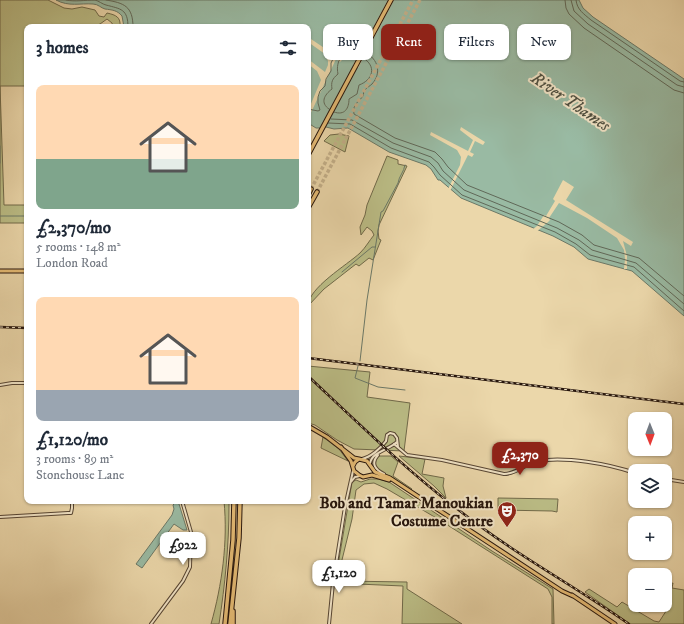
<!DOCTYPE html>
<meta charset="utf-8">
<style>
body{margin:0;font-family:"IM FELL DW Pica",serif;background:#f6f6f7;color:#1f2937;height:100vh;display:flex;flex-direction:column;font-size:15px;white-space:nowrap}
*{box-sizing:border-box;margin:0}
p{font-size:13px;color:#747a83}
.icon{flex:none;width:22px;height:22px;fill:none;stroke:currentColor;stroke-width:2;stroke-linecap:round;stroke-linejoin:round}
.map{position:relative;flex:1;overflow:hidden}
.details{position:absolute;left:24px;top:24px;width:287px;height:480px;display:flex;flex-direction:column;background:#fff;border-radius:8px;box-shadow:0 1px 3px #0004}
.details>*{flex:none}
.banner{position:absolute;left:323px;top:24px;width:301px;height:36px;display:flex;gap:8px}
.needle{width:26px;rotate:179deg}
.fabs{position:absolute;left:628px;top:412px;display:grid;gap:8px}
.fabs a{display:grid;place-items:center;width:44px;height:44px;border-radius:8px;background:#fff;box-shadow:0 1px 3px #0004;font-size:20px}
.price{position:absolute;translate:-50% -34px;padding:0 9px;border-radius:8px;background:#fff;color:#222;font-size:13px;line-height:26px;filter:drop-shadow(0 1px 2px #0008)}
.price::after{content:'';position:absolute;left:50%;top:24px;width:12px;height:9px;margin-left:-6px;background:inherit;clip-path:polygon(0 0,100% 0,50% 100%)}
.price.current{background:#8f2418;color:#fff}
ul{padding:0;list-style:none}
li{display:grid;align-content:center;gap:8px;height:212px;padding:0 12px}
li span{display:grid;place-items:center;height:124px;border-radius:8px;color:#555}
li>.icon{margin-inline-start:auto}
span .icon{width:72px;height:72px;fill:#fffc;stroke-width:1}
li b{font-size:17px}
h2{display:flex;justify-content:space-between;align-items:center;height:48px;padding:0 12px;font-size:17px}
.pill{padding:0 14px;border-radius:8px;background:#fff;box-shadow:0 1px 3px #0004;font-size:14px;line-height:36px}
.pill.current{background:#8f2418;color:#fff}
.map>svg:first-child{display:block}
</style>
<div class="map">
<svg width="684" height="624" viewBox="0 0 684 624">
<rect width="100%" height="100%" fill="#ebd7aa"/>
<filter id="stains"><feTurbulence type="fractalNoise" baseFrequency=".005" numOctaves="4"/><feColorMatrix values="0 0 0 0 .2 0 0 0 0 .09 0 0 0 0 .02 0 0 0 .5 -.17"/></filter>
<radialGradient id="worn" r=".72"><stop offset=".6" stop-color="#630" stop-opacity="0"/><stop offset="1" stop-color="#630" stop-opacity=".3"/></radialGradient>
<path fill="#bbbd86" stroke="#706949" d="M 0,0 L 48,0 L 64,8 L 72,9 L 82,7 L 95,10 L 99,16 L 104,17 L 107,13 C 116,15 121,17 120,27 L 113,27 L 112,23 L 107,19 L 100,24 L 91,27 L 27,27 L 27,86 L 0,86 L 4,205 L 27,205 L 27,223 L 0,223 Z
M 339,134 L 349,136 L 345,152 L 324,141 L 330,135 Z
M 387,156 L 398,160 L 398,164 L 407,166 L 379,225 L 378,231 L 379,239 L 381,240 L 373,260 L 369,258 L 359,266 L 356,264 L 324,289 L 308,306 C 308,288 347,265 360,253 C 366,247 369,241 374,235 L 372,231 L 367,227 L 361,235 L 360,227 L 365,215 L 367,205 Z
M 308,366 L 370,372 L 367,397 L 410,403 L 404,451 L 354,449 L 337,440 L 315,425 L 308,423 Z
M 323,437 L 339,449 L 348,461 L 321,448 Z
M 380,456 L 391,456 L 398,462 L 393,476 L 412,489 L 410,491 L 377,469 C 374,465 374,462 377,457 Z
M 399,456 L 425,459 L 422,474 L 444,478 L 443,486 L 446,498 L 434,486 Z
M 370,479 L 379,479 L 389,482 L 492,551 L 553,589 L 554,624 L 552,624 L 552,597 L 548,589 L 438,519 L 387,489 L 374,483 L 364,484 L 356,490 L 352,519 L 341,564 L 339,578 L 342,581 L 407,582 L 407,589 L 462,624 L 402,624 L 403,586 L 335,583 L 352,482 L 356,480 L 361,482 Z
M 498,498 L 558,499 L 557,512 L 552,511 L 498,510 Z
M 224,501 L 229,501 L 229,505 C 229,545 225,585 219,624 L 211,624 C 222,585 228,542 224,501 Z
M 673,583 L 672,588 L 684,590 L 684,624 L 630,624 L 585,592 L 589,589 L 617,607 L 622,602 L 654,621 L 659,622 L 668,608 L 662,605 L 665,605 L 665,585 Z"/>
<path fill="#99baa3" stroke="#6b7867" d="M 56,0 L 579,0 L 583,8 L 593,17 L 684,79 L 684,316 L 632,271 L 588,259 L 574,247 L 553,236 L 461,198 L 440,180 L 438,180 L 431,169 L 426,165 L 389,152 L 348,128 L 334,129 L 322,126 L 321,128 L 316,128 L 308,123 L 308,27 L 124,27 L 122,16 C 117,10 112,10 105,9 C 101,8 98,4 93,4 C 80,3 69,7 56,0 Z
M 176,502 L 179,504 L 187,530 L 183,530 L 174,524 L 142,568 L 136,564 L 172,515 L 174,509 L 173,505 Z"/>
<path fill="#ebd7aa" d="M 388,0 L 394,0 L 358,68 L 353,65 Z
M 308,37 L 342,60 L 340,62 L 336,59 L 308,119 L 308,111 L 321,80 L 317,71 L 308,64 L 308,59 L 325,72 L 328,65 L 328,61 L 325,54 L 308,42 Z
M 461,127 L 485,142 L 483,145 L 475,141 L 470,152 L 474,154 L 472,157 L 468,155 L 450,191 L 448,189 L 460,165 L 461,157 L 457,150 L 430,135 L 431,132 L 468,151 L 473,140 L 460,130 Z
M 563,180 L 574,187 L 566,200 L 633,242 L 631,246 L 623,241 L 627,256 L 627,269 L 624,269 L 625,259 L 624,250 L 617,238 L 587,218 L 559,203 L 549,218 L 550,220 L 547,223 L 536,232 L 532,230 L 537,226 L 544,215 L 546,216 L 555,201 L 553,199 Z"/>
<g fill="none" stroke-linecap="round" stroke-linejoin="round">
<path stroke="#606858" stroke-width="1" d="M 66,0 C 75,2 85,0 95,0 C 99,1 102,4 106,5 C 121,9 128,9 128,27
M 106,0 C 124,3 133,6 133,27
M 565,0 L 566,8 L 569,14 L 584,28 L 674,90 L 684,93
M 571,0 L 574,11 L 588,24 L 677,85 L 684,87
M 576,0 C 577,10 584,14 591,20 L 680,81 L 684,82
M 366,53 C 378,59 382,73 372,84 C 370,86 366,88 365,90 C 363,91 364,94 363,96 C 359,102 352,104 354,114 L 395,138 L 435,152 L 442,159 L 448,167 L 467,185 L 559,222 L 582,235 L 594,245 L 639,258 L 684,296
M 308,109 L 318,111 L 320,110 L 318,103 L 318,97 L 320,91 L 325,86 L 326,79 L 331,71 L 331,63 L 335,55 L 341,49 L 347,47 L 354,47 L 361,50
M 329,109 C 320,103 324,95 332,89 C 331,82 332,79 338,74 C 335,60 344,48 358,56
M 334,112 C 345,116 349,108 349,99 L 357,94 L 359,85 C 373,80 377,66 363,58
M 331,119 L 352,120 L 393,143 L 431,157 L 438,163 L 443,171 L 464,190 L 557,228 L 579,240 L 592,250 L 636,263 L 684,304
M 328,123 L 350,124 L 391,148 L 429,162 L 434,167 L 440,175 L 462,195 L 555,232 L 576,244 L 590,255 L 634,267 L 684,311"/>
<path stroke="#6b7867" stroke-width="1" d="M 0,146 L 0,163
M 0,216 L 27,216
M 342,272 L 372,247 L 375,247
M 360,361 L 367,300 L 381,212 L 383,211 L 398,183 C 399,176 404,172 405,165
M 358,366 L 355,378 L 378,387 L 405,390"/>
<path stroke="#c4b08a" stroke-width="3.5" stroke-dasharray="3.5 2" stroke-linecap="butt" d="M 311,189 L 413,0
M 317,192 L 420,0"/>
<defs>
<path id="tertiary" d="M 0,385 L 12,383 L 27,383
M 386,441 L 387,435 L 390,433 L 394,434 L 397,438 L 398,447
M 394,444 L 407,455 L 442,460 L 504,474 C 517,474 526,463 538,461 C 565,456 609,464 635,473
M 378,455 C 370,464 376,470 384,474
M 362,459 C 371,457 381,448 386,441
M 370,463 C 372,452 390,449 397,442
M 665,479 L 684,482
M 351,482 L 355,477 L 360,476
M 0,517 L 68,513 L 71,513 L 72,508 L 72,501
M 151,624 L 183,581 L 190,567 L 191,532 L 182,501
M 329,624 L 333,583 L 345,507 L 353,471"/>
<path id="primary" d="M 0,271 L 27,271
M 308,426 L 327,437 L 354,458 L 359,459
M 341,447 L 351,461 L 354,471 L 359,475 L 363,477 L 372,475 L 389,480
M 353,466 L 355,462 L 359,459 L 367,461 L 375,472 L 390,478 L 562,591 L 573,596
M 572,595 L 615,624"/>
<path id="trunk" d="M 308,155 L 391,0
M 308,195 L 311,189
M 308,208 L 317,192
M 225,624 L 233,540 L 234,501
M 230,624 L 239,538 L 240,501
M 233,624 L 233,611"/>
</defs>
<use href="#tertiary" stroke="#574634" stroke-width="4"/>
<use href="#primary" stroke="#26150c" stroke-width="5"/>
<use href="#trunk" stroke="#26150c" stroke-width="5.5"/>
<use href="#tertiary" stroke="#f2e5c8" stroke-width="2"/>
<use href="#primary" stroke="#e6bc75" stroke-width="3"/>
<use href="#trunk" stroke="#e6bc75" stroke-width="3.5"/>
<defs>
<path id="rail" d="M 0,327 L 27,328
M 308,358 L 684,404
M 308,376 C 357,422 406,470 460,511 C 513,553 573,585 629,624"/>
</defs>
<use href="#rail" stroke="#26150c" stroke-width="2.5"/>
<use href="#rail" stroke="#f2e5c8" stroke-width="1" stroke-dasharray="3" stroke-linecap="butt"/>
</g>
<defs>
<symbol id="theatre-pin" viewBox="-11 -11 22 30"><path d="M0 17L-7.5 6A9.5 9.5 0 1 1 7.5 6Z" fill="#8f2418" stroke="#f2e5c8"/><path d="M-5-5.5Q0-4 5-5.5V0Q5 5 0 6Q-5 5-5 0ZM-3.3-2.5H-1v1.5H-3.3ZM1-2.5H3.3v1.5H1ZM-2.8 1Q0 5.5 2.8 1Z" fill="#fff"/></symbol>
</defs>
<g fill-rule="evenodd">
<use href="#theatre-pin" x="496" y="500" width="22" height="30"/>
</g>
<g text-anchor="middle" stroke-width="4" stroke-linejoin="round" paint-order="stroke">
<g font-size="16" font-weight="bold" fill="#26150c" stroke="#f2e5c8" text-anchor="end">
<text x="493" y="508">Bob and Tamar Manoukian<tspan x="493" dy="18">Costume Centre</tspan></text>
</g>
<g font-size="17" font-style="italic" fill="#4e4f41" stroke="#f2e5c8">
<text transform="translate(571 101) rotate(34)" y="6">River Thames</text>
</g>
</g>
<rect width="100%" height="100%" filter="url(#stains)"/>
<rect width="100%" height="100%" fill="url(#worn)"/>
</svg>
<div class="fabs">
<a><svg class="needle" viewBox="-14 -14 28 28"><path d="M0-13l5 13h-10z" fill="#e53935"/><path d="M0 13l5-13h-10z" fill="#747a83"/></svg></a>
<a><svg class="icon" aria-label="layers" viewBox="0 0 24 24"><path d="M12 4l9 5-9 5-9-5zM3 14l9 5 9-5"/></svg></a>
<a>+</a>
<a>−</a>
</div>
<b class="price current" style="left:520px;top:476px">£2,370</b>
<b class="price" style="left:183px;top:566px">£922</b>
<b class="price" style="left:339px;top:594px">£1,120</b>
<div class="banner">
<a class="pill">Buy</a>
<a class="pill current">Rent</a>
<a class="pill">Filters</a>
<a class="pill">New</a>
</div>
<section class="details">
<h2>3 homes<svg class="icon" aria-label="filters" viewBox="0 0 24 24"><path d="M4 7h16M4 17h16"/><circle cx="9" cy="7" r="2"/><circle cx="15" cy="17" r="2"/></svg></h2>
<ul>
<li><span style="background:linear-gradient(#ffd9b3 60%,#7fa58c 0)"><svg class="icon" aria-label="home" viewBox="0 0 24 24"><path d="M3 11l9-7 9 7M6 9v11h12V9"/></svg></span><div><b>£2,370/mo</b><p>5 rooms · 148 m²</p><p>London Road</p></div></li>
<li><span style="background:linear-gradient(#ffd9b3 75%,#9aa5b1 0)"><svg class="icon" aria-label="home" viewBox="0 0 24 24"><path d="M3 11l9-7 9 7M6 9v11h12V9"/></svg></span><div><b>£1,120/mo</b><p>3 rooms · 89 m²</p><p>Stonehouse Lane</p></div></li>
</ul>
</section>
</div>
